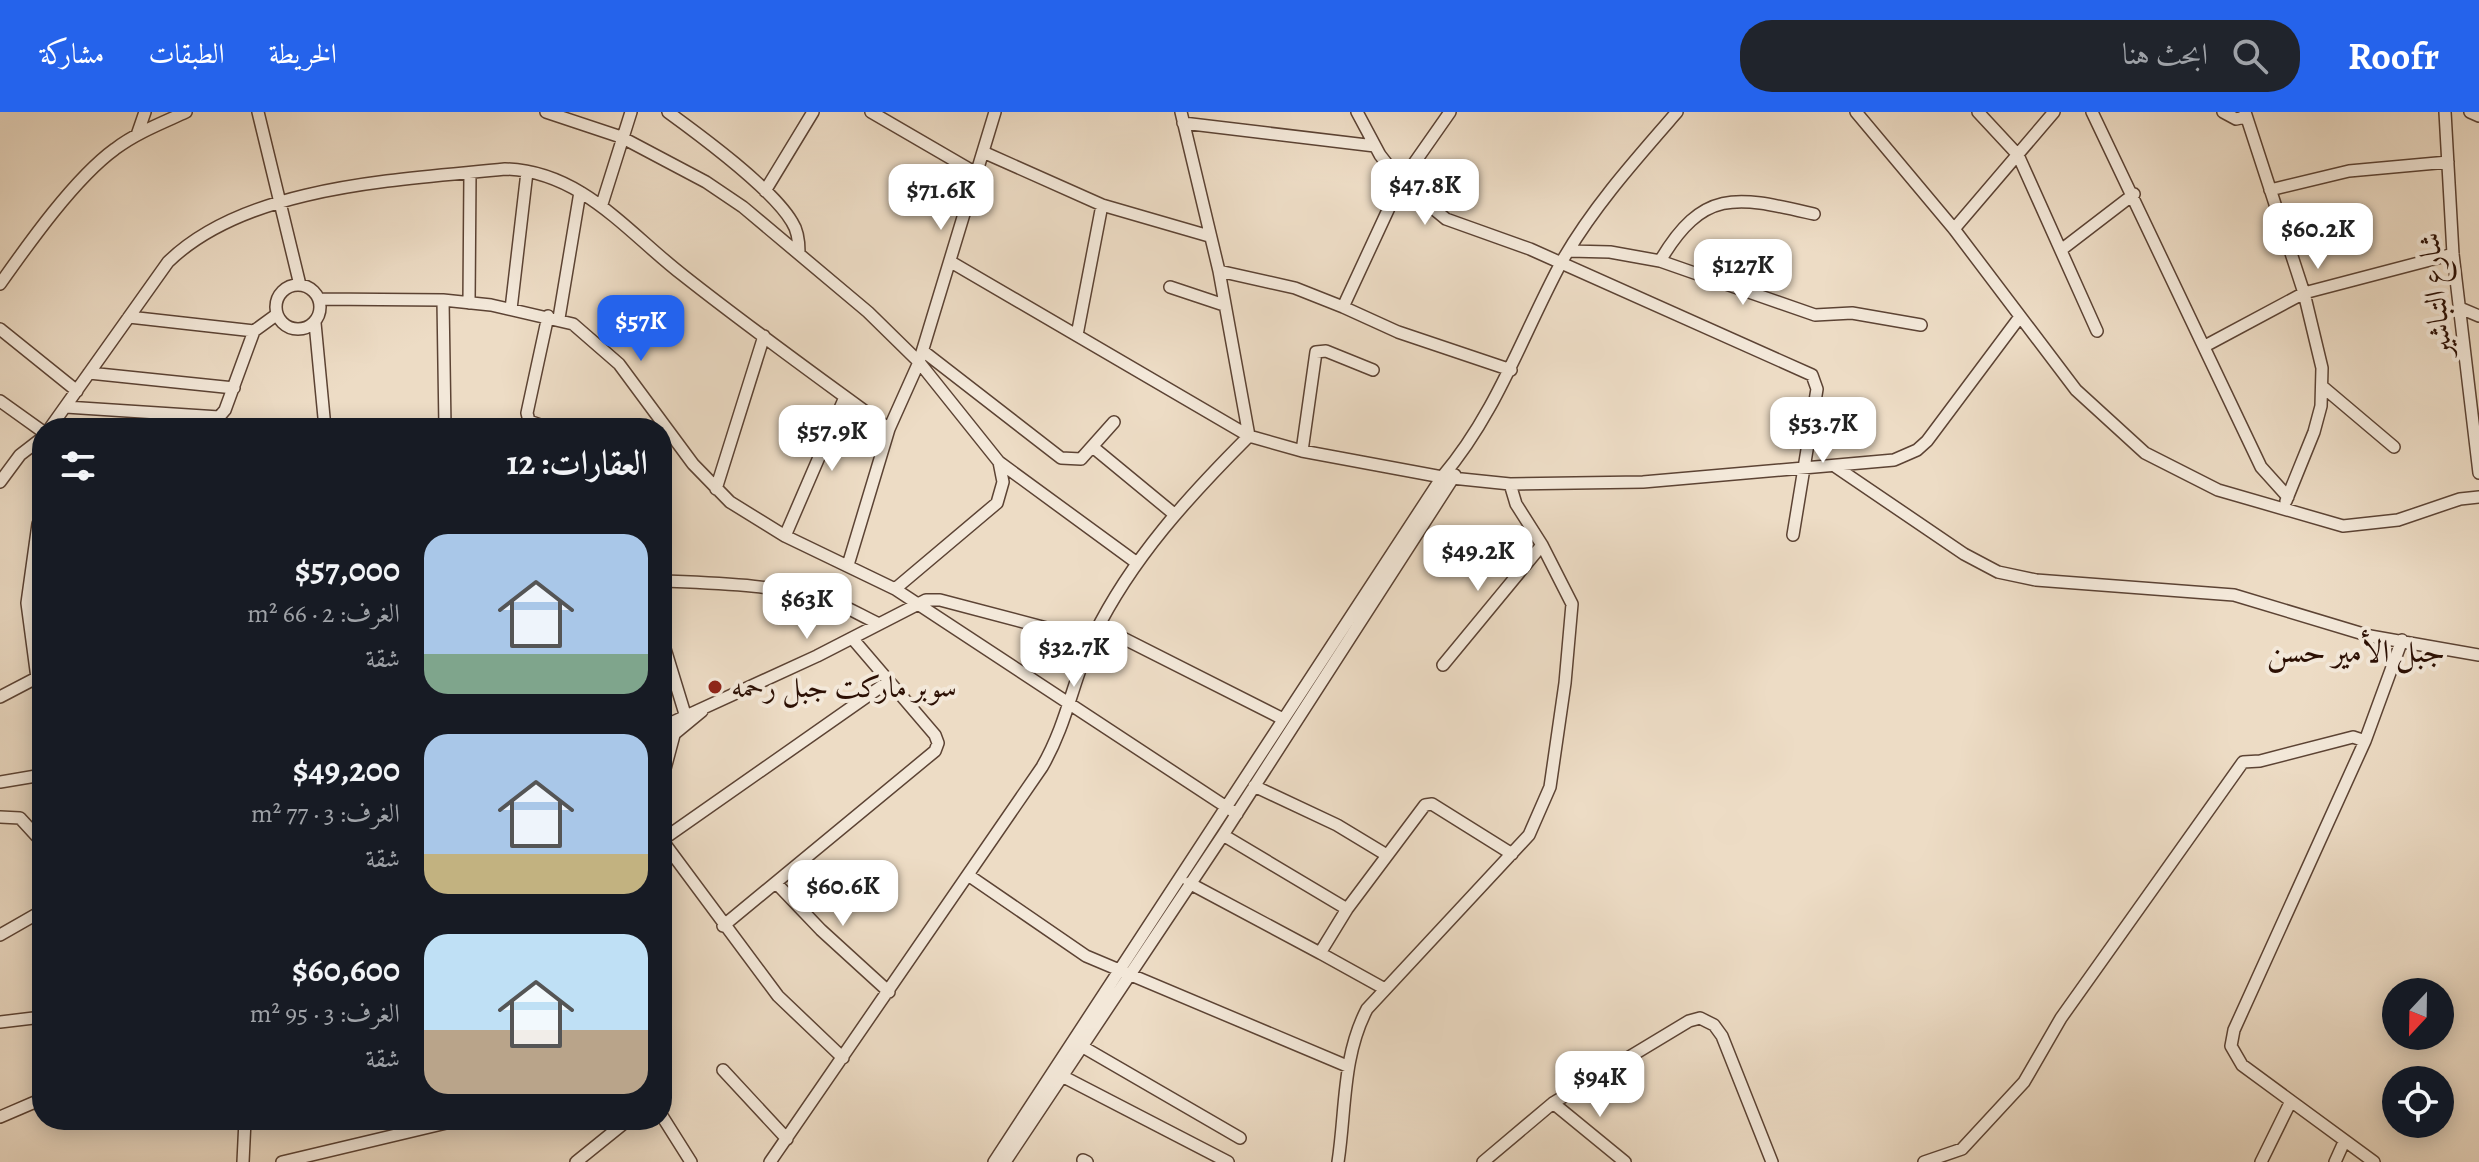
<!DOCTYPE html>
<html lang="ar">
<meta charset="utf-8">
<style>
body{margin:0;font-family:Alegreya,Amiri,serif;background:#20242c;color:#f1f3f6;direction:rtl;height:100vh;display:flex;flex-direction:column;font-size:30px;white-space:nowrap}
*{box-sizing:border-box;margin:0}
p{font-size:26px;color:#9ea1a6}
.icon{flex:none;width:44px;height:44px;fill:none;stroke:currentColor;stroke-width:2;stroke-linecap:round;stroke-linejoin:round}
.map{position:relative;flex:1;overflow:hidden;direction:ltr}
.side{position:absolute;left:32px;top:306px;width:640px;height:712px;display:flex;flex-direction:column;background:#171b24;border-radius:32px;box-shadow:0 4px 20px #0003;direction:rtl}
.side>*{flex:none}
.needle{width:52px;rotate:202deg}
.fabs{position:absolute;left:2382px;top:866px;display:grid;gap:16px}
.fabs a{display:grid;place-items:center;width:72px;height:72px;border-radius:50%;background:#171b24;box-shadow:0 4px 20px #0003;font-size:40px}
.price{position:absolute;translate:-50% -68px;padding:0 18px;border-radius:16px;background:#fff;color:#222;font-size:26px;line-height:52px;filter:drop-shadow(0 2px 4px #0008)}
.price::after{content:'';position:absolute;left:50%;top:48px;width:24px;height:18px;margin-left:-12px;background:inherit;clip-path:polygon(0 0,100% 0,50% 100%)}
.price.active{background:#2563eb;color:#fff}
ul{padding:0;list-style:none}
li{display:flex;align-items:center;gap:24px;height:200px;padding:0 24px}
li span{display:grid;place-items:center;flex:none;width:224px;height:160px;border-radius:24px;color:#555}
li>.icon{margin-inline-start:auto}
span .icon{width:96px;height:96px;fill:#fffc;stroke-width:1}
li b{font-size:34px}
h2{display:flex;justify-content:space-between;align-items:center;height:96px;padding:0 24px;font-size:34px}
header{display:flex;align-items:center;gap:48px;box-sizing:border-box;height:112px;padding:0 40px;background:#2563eb;color:#fff}
header strong{font-size:38px}
nav{display:flex;gap:44px;margin-inline-start:auto;font-size:28px}
.search{width:560px;height:72px;background:#20242c;display:flex;align-items:center;gap:20px;box-sizing:border-box;padding:0 28px;border-radius:32px;color:#9ea1a6;font-size:30px}
.map>svg:first-child{display:block}
</style>
<header>
<strong>Roofr</strong>
<div class="search"><svg class="icon" aria-label="search" viewBox="0 0 24 24"><circle cx="10" cy="10" r="6"/><path d="M15 15l6 6"/></svg>ابحث هنا</div>
<nav><a>الخريطة</a><a>الطبقات</a><a>مشاركة</a></nav>
</header>
<div class="map">
<svg width="2479" height="1050" viewBox="0 0 2479 1050">
<rect width="100%" height="100%" fill="#eddcc5"/>
<filter id="stains"><feTurbulence type="fractalNoise" baseFrequency=".0025" numOctaves="4"/><feColorMatrix values="0 0 0 0 .2 0 0 0 0 .09 0 0 0 0 .02 0 0 0 .5 -.17"/></filter>
<radialGradient id="worn" r=".72"><stop offset=".6" stop-color="#630" stop-opacity="0"/><stop offset="1" stop-color="#630" stop-opacity=".3"/></radialGradient>
<g fill="none" stroke-linecap="round" stroke-linejoin="round">
<defs>
<path id="minor" d="M 258,0 L 300,173
M 546,0 L 621,25 L 706,70 L 743,95 L 868,200 L 919,250 L 999,350 L 1003,370 L 997,391 L 895,477
M 668,0 C 701,24 772,76 792,110 C 798,119 799,129 799,140
M 871,0 L 976,61
M 1181,0 L 1219,159 L 1249,324
M 1357,0 L 1380,43 L 1401,70 L 1446,107 L 1530,137 L 1812,263 L 1817,277 L 1793,423
M 1856,0 L 1954,117 L 2076,278 L 2145,341 L 2218,378 L 2343,414 L 2398,408 L 2460,387 L 2479,385
M 1978,0 L 2018,43 L 2097,219
M 2092,0 L 2261,355 L 2288,385
M 2223,0 L 2236,7 L 2246,5
M 2245,0 L 2304,181 L 2322,256 L 2321,294 L 2314,320 L 2286,389
M 2445,0 L 2453,142 L 2479,361
M 2470,0 L 2479,4
M 1183,11 L 1375,34
M 137,23 L 145,0
M 983,40 L 1102,93 L 1209,124
M 2270,78 L 2349,59 L 2448,50
M 765,79 L 813,0
M 602,92 L 631,0
M 1954,117 L 2054,0
M 2061,138 L 2134,82
M 1569,139 L 1610,140 L 1660,149 L 1815,203 L 1852,201 L 1921,213
M 1660,149 C 1704,74 1739,85 1814,102
M 951,150 L 1249,324 L 1302,339 L 1442,365 L 1510,372 L 1643,370 L 1894,348 L 1917,338 L 1927,329 L 2019,206
M 1219,159 L 1295,176 L 1343,195 L 1401,70 L 1450,0
M 0,172 C 29,131 75,66 115,37 C 136,21 162,11 186,0
M276 195a22 22 0 1 1 44 0a22 22 0 1 1-44 0Z
M 1170,175 L 1224,193
M 319,187 L 443,188 L 491,193 L 573,212 L 619,252 L 693,352 L 730,390 L 785,424 L 895,477 L 1237,702
M 443,188 L 445,316
M 469,191 L 470,61
M 1343,195 L 1398,220 L 1511,258
M 2460,196 L 2479,204
M 511,197 L 527,60
M 548,204 L 527,301 L 529,309 L 549,316
M 129,205 L 254,219
M 559,206 L 580,80
M 315,211 L 325,316
M 0,217 L 77,279
M 1077,223 L 1102,93
M 2205,234 L 2304,181 L 2453,142
M 923,239 L 1061,346 L 1081,347 L 1114,310
M 89,261 L 234,276
M 2323,275 L 2394,335
M 0,289 L 42,319
M 66,295 L 219,305 L 225,298 L 254,219 L 276,203
M 50,316 L 168,150 C 247,73 399,68 505,57 C 582,59 629,122 684,164 C 751,217 821,267 889,317
M 1094,336 L 1174,402
M 1302,339 L 1316,240 L 1326,239 L 1373,258
M 999,350 L 1137,451
M 1836,355 L 1964,442 L 1998,460 L 2036,468 L 2234,483 L 2370,524 L 2479,543
M 0,370 L 20,343 L 42,326
M 716,377 L 764,224
M 785,424 L 845,285
M 848,453 L 889,317 L 919,250 L 995,0
M 662,469 C 712,471 787,473 834,490 C 849,496 864,505 879,512
M 1099,514 L 1283,607
M 662,527 L 685,602
M 1443,553 L 1542,433
M 37,566 L 27,491 L 38,412 L 42,411
M 0,585 L 42,563
M 662,615 L 817,544 L 926,488 L 940,488 L 1092,528
M 2365,629 L 2402,528
M 662,632 L 702,599
M 662,668 L 674,623
M 0,670 L 42,663
M 1254,674 L 1337,713 L 1385,742
M 0,705 L 20,706 L 42,730
M 1223,723 L 1347,797
M 662,728 L 778,884 L 843,946
M 662,728 L 889,569
M 968,763 L 1086,844 L 1347,954
M 1189,771 L 1320,841 L 1347,797 L 1425,693 L 1432,692 L 1512,742
M 777,772 L 821,818 L 889,880
M 723,814 L 935,639 L 938,631 L 935,623 L 852,526
M 0,823 L 42,799
M 1320,841 L 1385,877
M 0,910 L 42,905
M 1083,935 L 1240,1026
M 723,958 L 787,1027
M 1058,962 L 1228,1050
M 1553,991 L 1625,1050
M 662,1004 L 691,1050
M 0,1005 L 42,987
M 1083,1048 L 1087,1050
M 243,1050 L 245,1008
M 282,1050 L 459,1008
M 576,1050 L 628,1008
M 770,1050 L 1042,655 C 1068,610 1073,566 1094,523 C 1132,446 1189,384 1249,324
M 994,1050 L 1442,365 C 1496,302 1522,224 1561,151 C 1592,96 1636,47 1677,0
M 1005,1050 L 1223,723 L 1455,363
M 1338,1050 C 1346,998 1342,945 1367,897 L 1529,723 L 1550,675 L 1565,571 L 1572,492 L 1542,433 L 1516,392 L 1510,372
M 1483,1050 L 1553,991 L 1689,909 L 1700,906 L 1714,913 L 1722,924 L 1772,1050
M 1924,1050 L 1962,1037 L 2024,970 L 2061,906 L 2243,650 L 2260,649 L 2353,625 L 2365,629 L 2234,918 L 2231,934 L 2242,953 L 2374,1050
M 2261,1050 L 2290,991
M 2335,1050 L 2344,1030"/>
</defs>
<use href="#minor" stroke="#5c4334" stroke-width="14"/>
<use href="#minor" stroke="#f3e8d9" stroke-width="11"/>
</g>
<circle fill="#8f2418" stroke="#f3e8d9" stroke-width="3" cx="715" cy="575" r="8"/>
<g text-anchor="middle" stroke-width="8" stroke-linejoin="round" paint-order="stroke">
<g font-size="30" fill="#2c1004" stroke="#f3e8d9">
<text transform="translate(2435 183) rotate(-96)" y="10">شارع التباشير</text>
</g>
<g font-size="30" fill="#2c1004" stroke="#f3e8d9" text-anchor="start">
<text x="731" y="585">سوبر ماركت جبل رحمه</text>
</g>
<g font-size="32" fill="#2c1004" stroke="#f3e8d9">
<text x="2356" y="550">جبل الأمير حسن</text>
</g>
</g>
<rect width="100%" height="100%" filter="url(#stains)"/>
<rect width="100%" height="100%" fill="url(#worn)"/>
</svg>
<div class="fabs">
<a><svg class="needle" viewBox="-14 -14 28 28"><path d="M0-13l5 13h-10z" fill="#e53935"/><path d="M0 13l5-13h-10z" fill="#9ea1a6"/></svg></a>
<a><svg class="icon" aria-label="locate" viewBox="0 0 24 24"><circle cx="12" cy="12" r="6"/><path d="M12 2v4M12 18v4M2 12h4M18 12h4"/></svg></a>
</div>
<b class="price" style="left:1425px;top:115px">$47.8K</b>
<b class="price" style="left:941px;top:120px">$71.6K</b>
<b class="price" style="left:2318px;top:159px">$60.2K</b>
<b class="price" style="left:1743px;top:195px">$127K</b>
<b class="price active" style="left:641px;top:251px">$57K</b>
<b class="price" style="left:1823px;top:353px">$53.7K</b>
<b class="price" style="left:832px;top:361px">$57.9K</b>
<b class="price" style="left:1478px;top:481px">$49.2K</b>
<b class="price" style="left:807px;top:529px">$63K</b>
<b class="price" style="left:1074px;top:577px">$32.7K</b>
<b class="price" style="left:843px;top:816px">$60.6K</b>
<b class="price" style="left:1600px;top:1007px">$94K</b>
<section class="side">
<h2>العقارات: 12<svg class="icon" aria-label="filters" viewBox="0 0 24 24"><path d="M4 7h16M4 17h16"/><circle cx="9" cy="7" r="2"/><circle cx="15" cy="17" r="2"/></svg></h2>
<ul>
<li><span style="background:linear-gradient(#a9c7e8 75%,#7fa58c 0)"><svg class="icon" aria-label="home" viewBox="0 0 24 24"><path d="M3 11l9-7 9 7M6 9v11h12V9"/></svg></span><div><b>$57,000</b><p>الغرف: 2 · 66 m²</p><p>شقة</p></div></li>
<li><span style="background:linear-gradient(#a9c7e8 75%,#c2b280 0)"><svg class="icon" aria-label="home" viewBox="0 0 24 24"><path d="M3 11l9-7 9 7M6 9v11h12V9"/></svg></span><div><b>$49,200</b><p>الغرف: 3 · 77 m²</p><p>شقة</p></div></li>
<li><span style="background:linear-gradient(#bfe0f5 60%,#b9a48a 0)"><svg class="icon" aria-label="home" viewBox="0 0 24 24"><path d="M3 11l9-7 9 7M6 9v11h12V9"/></svg></span><div><b>$60,600</b><p>الغرف: 3 · 95 m²</p><p>شقة</p></div></li>
</ul>
</section>
</div>
